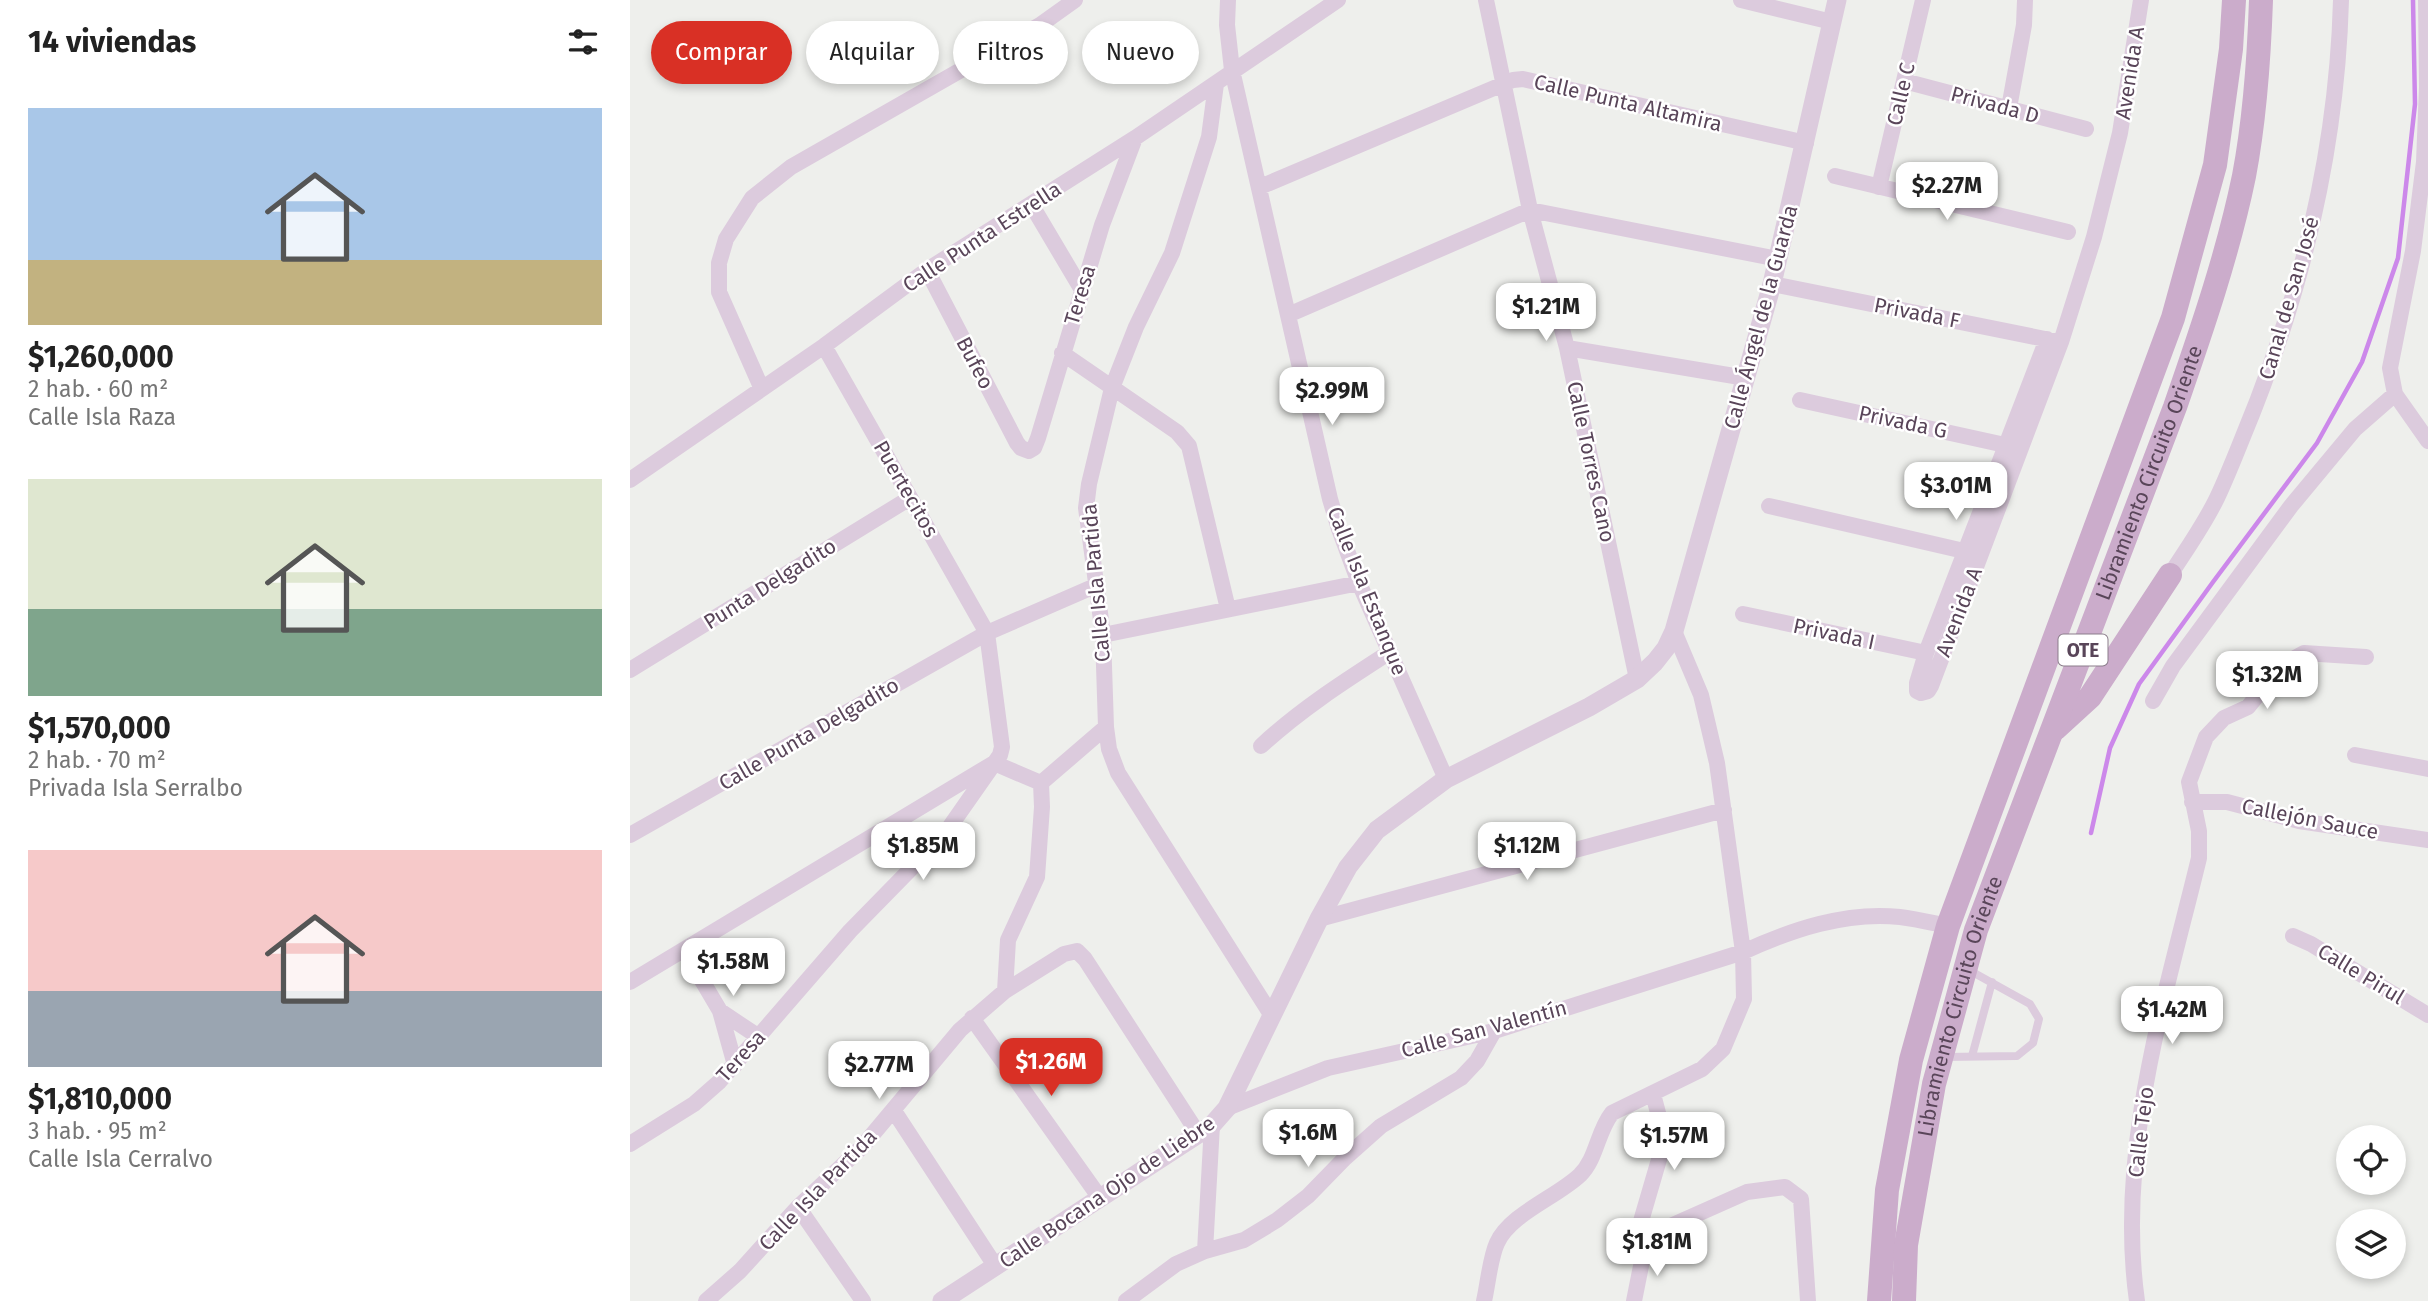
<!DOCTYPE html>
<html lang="es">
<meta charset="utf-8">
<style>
body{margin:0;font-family:"Fira Sans",sans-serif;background:#f6f6f6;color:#222;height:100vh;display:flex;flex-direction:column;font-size:26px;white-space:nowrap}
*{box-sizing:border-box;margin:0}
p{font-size:23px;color:#767676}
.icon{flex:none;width:38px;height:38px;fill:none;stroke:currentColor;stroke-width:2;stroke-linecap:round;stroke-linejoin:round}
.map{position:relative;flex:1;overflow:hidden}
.sheet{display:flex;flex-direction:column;background:#fff;width:630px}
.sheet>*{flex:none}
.guide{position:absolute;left:21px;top:21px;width:665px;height:63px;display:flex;gap:14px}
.tools{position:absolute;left:1706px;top:1125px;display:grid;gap:14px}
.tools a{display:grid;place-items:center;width:70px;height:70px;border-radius:50%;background:#fff;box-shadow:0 4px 10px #0003;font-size:35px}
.price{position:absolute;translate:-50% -60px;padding:0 16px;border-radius:14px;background:#fff;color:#222;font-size:23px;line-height:46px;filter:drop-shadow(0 2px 4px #0008)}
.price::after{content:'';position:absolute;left:50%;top:42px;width:21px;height:16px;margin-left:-10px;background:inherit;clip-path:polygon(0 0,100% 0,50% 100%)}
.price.active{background:#d93025;color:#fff}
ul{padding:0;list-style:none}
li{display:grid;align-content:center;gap:14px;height:371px;padding:0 28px}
li span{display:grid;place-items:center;height:217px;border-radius:0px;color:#555}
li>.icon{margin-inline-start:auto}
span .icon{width:126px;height:126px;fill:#fffc;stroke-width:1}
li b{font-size:30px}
h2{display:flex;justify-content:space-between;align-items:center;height:84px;padding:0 28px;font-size:30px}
.chip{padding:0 24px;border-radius:32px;background:#fff;box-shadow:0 4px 10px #0003;font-size:24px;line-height:63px}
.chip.active{background:#d93025;color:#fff}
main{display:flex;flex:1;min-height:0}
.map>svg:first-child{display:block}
</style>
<main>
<section class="sheet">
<h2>14 viviendas<svg class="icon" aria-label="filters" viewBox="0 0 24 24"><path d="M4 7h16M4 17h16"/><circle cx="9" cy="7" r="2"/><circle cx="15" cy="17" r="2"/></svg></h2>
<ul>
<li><span style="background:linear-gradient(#a9c7e8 70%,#c2b280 0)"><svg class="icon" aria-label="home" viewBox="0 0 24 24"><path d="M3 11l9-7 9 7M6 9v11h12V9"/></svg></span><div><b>$1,260,000</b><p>2 hab. · 60 m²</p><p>Calle Isla Raza</p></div></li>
<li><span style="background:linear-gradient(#dfe7d0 60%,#7fa58c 0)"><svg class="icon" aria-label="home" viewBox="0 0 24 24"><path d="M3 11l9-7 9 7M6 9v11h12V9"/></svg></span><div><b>$1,570,000</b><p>2 hab. · 70 m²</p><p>Privada Isla Serralbo</p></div></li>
<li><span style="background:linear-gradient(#f6c9c9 65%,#9aa5b1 0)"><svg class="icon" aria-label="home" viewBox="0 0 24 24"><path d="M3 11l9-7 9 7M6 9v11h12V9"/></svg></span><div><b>$1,810,000</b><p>3 hab. · 95 m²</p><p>Calle Isla Cerralvo</p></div></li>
</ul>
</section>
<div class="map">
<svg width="1798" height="1301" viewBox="0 0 1798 1301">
<rect width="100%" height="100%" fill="#eeefec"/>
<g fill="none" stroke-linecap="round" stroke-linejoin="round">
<path stroke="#cc88ea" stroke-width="4.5" d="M 1461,833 L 1480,748 L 1509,684 L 1583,582 L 1687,443 L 1732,362 L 1768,258 L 1785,104 L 1783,0"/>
<path stroke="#dccbdd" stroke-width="8" d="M 1342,1056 L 1362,982
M 1315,1057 L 1387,1056 L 1403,1043 L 1409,1019 L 1400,1004 L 1337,969"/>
<path stroke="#dccbdd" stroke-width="16" d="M 598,0 L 597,25 L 602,70 L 700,499 L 709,529 L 729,583 L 816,779
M 856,0 L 900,210 L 937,348 L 1007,679
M 1111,0 L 1202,22
M 1274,81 L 1456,129
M 586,84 L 579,137 L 542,253 L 506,327 L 482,388 L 459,484 L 456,508 L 473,635 L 476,727 L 479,749 L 488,773 L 642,1016
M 1379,108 L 1394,25 L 1395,0
M 1205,176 L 1438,232
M 630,187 L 883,80 L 893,79 L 1176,143
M 1249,187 L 1293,0
M 401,204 L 452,290
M 297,270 L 387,443 L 391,448 L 399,451 L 404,448 L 408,438 L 472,225 L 505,138
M 1142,284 L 1425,341
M 658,315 L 900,210 L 1148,259
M 1417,339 L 1296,653 L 1287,683 L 1287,691 L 1291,693 L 1298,691 L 1301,686 L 1431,342 L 1464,237 L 1490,133 L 1511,0
M 937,348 L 1116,378
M 432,353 L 547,432 L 559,446 L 598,609
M 131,387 L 89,292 L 89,263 L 96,239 L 122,198 L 161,167 L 410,25 L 445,0
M 1765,394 L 1798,441
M 1170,400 L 1375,445
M 0,480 L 194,346 L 297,270 L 505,138 L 708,0
M 1139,506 L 1334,551
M 1540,575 C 1556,550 1574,525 1587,498 C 1596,479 1604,459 1612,439 C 1670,300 1707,151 1711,0
M 1113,614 L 1296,653
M 473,635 L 729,583
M 0,670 L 280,498
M 1523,701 L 1543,666 L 1661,506 L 1725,429 L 1765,394 L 1760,368 L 1783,251 L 1794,162 L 1797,87 L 1796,0
M 631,746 C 671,709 715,681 760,652
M 1725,755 L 1798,769
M 411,783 L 476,727
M 1562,802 L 1597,802 L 1669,821 L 1798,840
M 0,835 L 357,633 L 465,586
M 689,919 L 1094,810
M 1663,936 L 1681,944 L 1798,1015
M 54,950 L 90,1011 L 105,1065
M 0,982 L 364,763 L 411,783
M 375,991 L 378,940 L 407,877 L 412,807 L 411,783
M 90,1011 L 129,1037
M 342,1018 L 470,1198
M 597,1108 L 698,1068 L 864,1031 L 1113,952 C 1161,930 1216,911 1270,917 C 1286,919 1303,923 1318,926
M 264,1111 L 366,1267
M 0,1144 L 64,1104 L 89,1082 L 220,931 L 314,835 L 370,755 L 372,747 L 357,633 L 194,346
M 168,1207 L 233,1301
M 575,1251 L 582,1125
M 1012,1261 L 1009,1228 L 1035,1139 L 1023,1094
M 76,1301 L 110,1271 L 168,1207 L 232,1147 L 330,1030 L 375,991 L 434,954 L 447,951 L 455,959 L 569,1135
M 496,1301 L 546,1264 L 575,1251 L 614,1240 L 647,1220 L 678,1196 L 715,1158 L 751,1126 L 831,1078 L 847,1061 L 864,1031
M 854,1301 C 858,1284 860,1258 867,1243 C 880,1214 927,1197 950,1175 C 967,1158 967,1132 982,1113 L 1072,1069 L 1093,1049 L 1114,999 L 1113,952 L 1087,763 L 1071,695 L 1044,631
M 1004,1301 L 1012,1261 L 1021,1244 L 1036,1228 L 1117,1192 L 1155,1187 L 1171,1199 L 1178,1301
M 1507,1301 C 1486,1152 1534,1002 1569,858 L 1569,831 L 1559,782 L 1576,737 L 1594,718 L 1618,707 L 1652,665 L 1674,653 L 1736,657"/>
<path stroke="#dccbdd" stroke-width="19" d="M 312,1301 L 582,1125 L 597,1108 L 689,919 L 718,867 L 747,830 L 816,779 L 959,707 L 1007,679 L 1025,662 L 1036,648 L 1044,631 L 1142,284 L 1207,0"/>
<g stroke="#cbaccb" stroke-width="24">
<path d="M 1425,729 L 1460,697 L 1540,575"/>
<path d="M 1249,1301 L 1257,1190 L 1281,1060 L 1318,926 L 1543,318 L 1585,165 L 1601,49 L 1604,0"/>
<path id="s1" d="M 1274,1301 L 1276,1245 L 1304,1084 L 1346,930 L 1545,407 C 1571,332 1598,254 1614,176 C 1625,118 1629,59 1631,0"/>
</g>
</g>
<g text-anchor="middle" stroke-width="5" stroke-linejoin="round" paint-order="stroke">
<rect fill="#fff" stroke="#8b7d8b" stroke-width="2" x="1428.5" y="634.5" width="49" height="31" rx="5"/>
<g font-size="19" font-weight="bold" fill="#594559">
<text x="1453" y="657">OTE</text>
</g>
<g font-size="21" fill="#594559" stroke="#fff">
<text transform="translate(1500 73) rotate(-81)" y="7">Avenida A</text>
<text transform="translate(1271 94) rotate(-77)" y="7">Calle C</text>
<text transform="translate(998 103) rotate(13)" y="7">Calle Punta Altamira</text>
<text transform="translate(1365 105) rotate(15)" y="7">Privada D</text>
<text transform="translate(352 237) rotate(-33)" y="7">Calle Punta Estrella</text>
<text transform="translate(450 295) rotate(-73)" y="7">Teresa</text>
<text transform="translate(1659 298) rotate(-74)" y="7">Canal de San José</text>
<text transform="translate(1287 313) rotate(11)" y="7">Privada F</text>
<text transform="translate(1131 317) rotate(-75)" y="7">Calle Ángel de la Guarda</text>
<text transform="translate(345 363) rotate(62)" y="7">Bufeo</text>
<text transform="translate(1273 422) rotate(12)" y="7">Privada G</text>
<text transform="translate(961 462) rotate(78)" y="7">Calle Torres Cano</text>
<text dy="7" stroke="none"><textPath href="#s1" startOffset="868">Libramiento Circuito Oriente</textPath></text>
<text transform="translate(276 489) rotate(60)" y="7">Puertecitos</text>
<text transform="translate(466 583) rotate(-95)" y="7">Calle Isla Partida</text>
<text transform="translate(140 584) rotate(-32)" y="7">Punta Delgadito</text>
<text transform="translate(737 591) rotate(68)" y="7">Calle Isla Estanque</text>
<text transform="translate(1329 612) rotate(-69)" y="7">Avenida A</text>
<text transform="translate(1204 634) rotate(12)" y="7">Privada I</text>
<text transform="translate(179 734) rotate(-30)" y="7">Calle Punta Delgadito</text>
<text transform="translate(1680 819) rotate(11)" y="7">Callejón Sauce</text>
<text transform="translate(1731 974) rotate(31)" y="7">Calle Pirul</text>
<text dy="7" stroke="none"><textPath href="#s1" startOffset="301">Libramiento Circuito Oriente</textPath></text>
<text transform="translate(854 1029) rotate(-15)" y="7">Calle San Valentín</text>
<text transform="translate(111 1056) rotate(-48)" y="7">Teresa</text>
<text transform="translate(1511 1132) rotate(-83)" y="7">Calle Tejo</text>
<text transform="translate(188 1190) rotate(-46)" y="7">Calle Isla Partida</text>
<text transform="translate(477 1192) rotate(-34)" y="7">Calle Bocana Ojo de Liebre</text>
</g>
</g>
</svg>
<div class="tools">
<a><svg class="icon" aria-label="locate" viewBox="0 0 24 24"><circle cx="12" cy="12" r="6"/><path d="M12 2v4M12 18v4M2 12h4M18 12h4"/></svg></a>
<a><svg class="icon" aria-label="layers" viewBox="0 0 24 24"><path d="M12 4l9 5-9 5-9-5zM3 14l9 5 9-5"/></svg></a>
</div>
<b class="price" style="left:1317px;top:222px">$2.27M</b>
<b class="price" style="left:916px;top:343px">$1.21M</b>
<b class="price" style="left:702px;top:427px">$2.99M</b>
<b class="price" style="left:1326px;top:522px">$3.01M</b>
<b class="price" style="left:1637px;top:711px">$1.32M</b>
<b class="price" style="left:293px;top:882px">$1.85M</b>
<b class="price" style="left:897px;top:882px">$1.12M</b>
<b class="price" style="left:103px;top:998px">$1.58M</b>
<b class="price" style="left:1542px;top:1046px">$1.42M</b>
<b class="price active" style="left:421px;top:1098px">$1.26M</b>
<b class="price" style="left:249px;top:1101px">$2.77M</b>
<b class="price" style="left:678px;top:1169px">$1.6M</b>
<b class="price" style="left:1044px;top:1172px">$1.57M</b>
<b class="price" style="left:1027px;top:1278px">$1.81M</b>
<div class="guide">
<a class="chip active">Comprar</a>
<a class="chip">Alquilar</a>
<a class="chip">Filtros</a>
<a class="chip">Nuevo</a>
</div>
</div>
</main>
